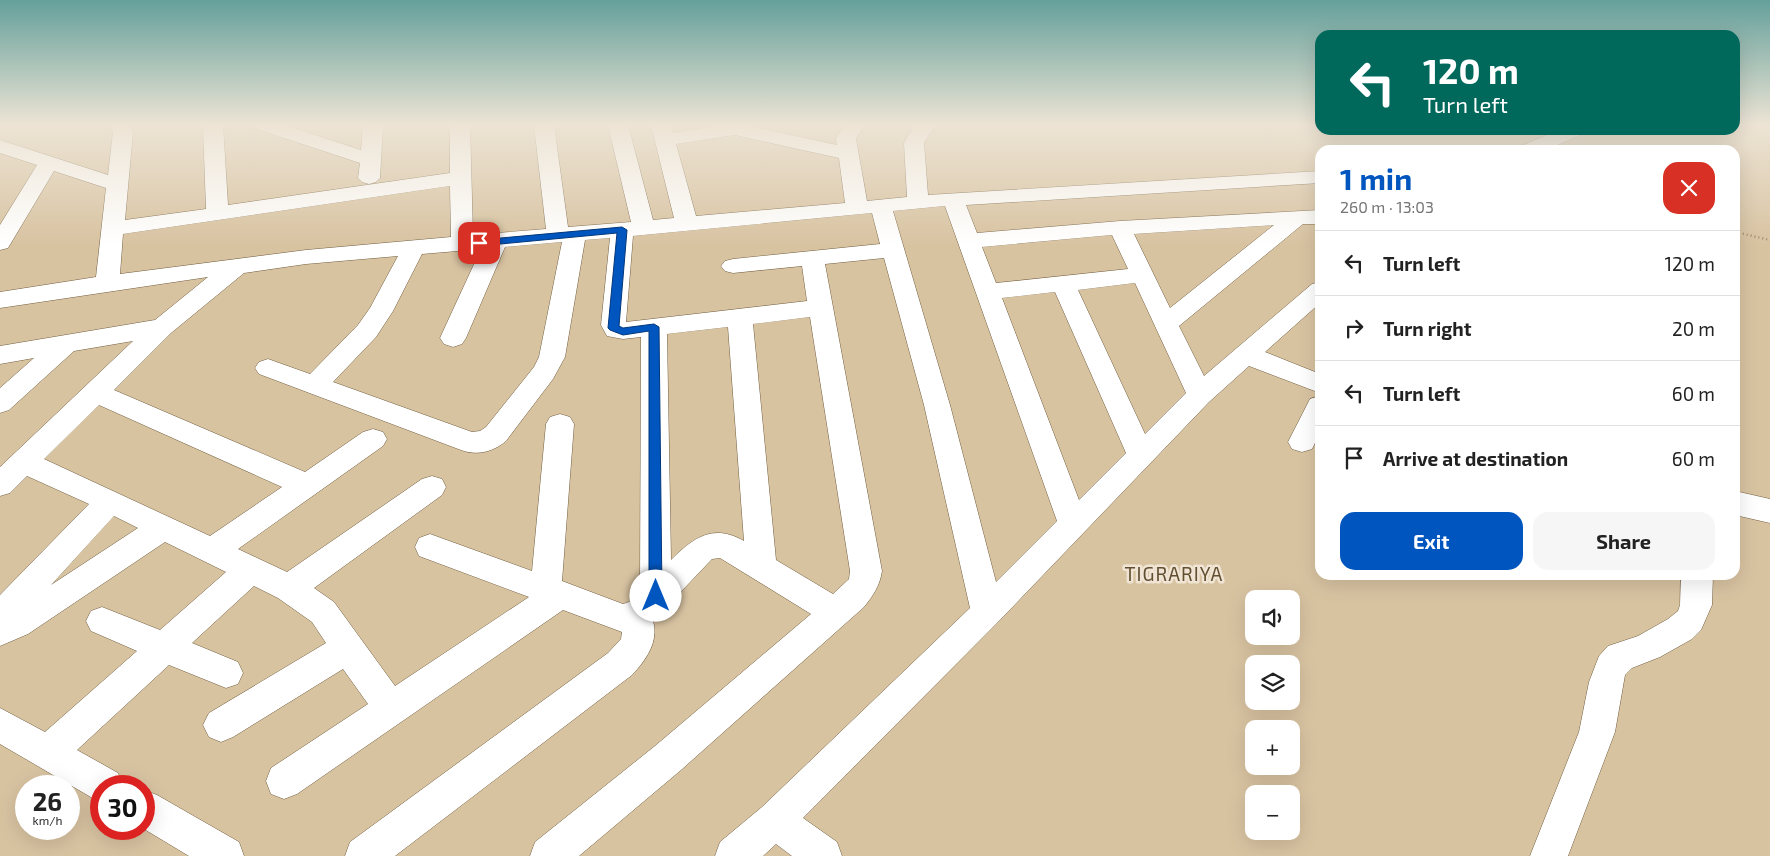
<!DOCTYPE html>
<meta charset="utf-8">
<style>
:root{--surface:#fff;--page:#f6f6f6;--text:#222;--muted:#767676;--line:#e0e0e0;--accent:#0155be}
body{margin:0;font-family:"Exo 2",sans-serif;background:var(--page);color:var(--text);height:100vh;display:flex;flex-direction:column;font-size:19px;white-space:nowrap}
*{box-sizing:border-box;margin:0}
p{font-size:16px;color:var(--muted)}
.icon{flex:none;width:28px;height:28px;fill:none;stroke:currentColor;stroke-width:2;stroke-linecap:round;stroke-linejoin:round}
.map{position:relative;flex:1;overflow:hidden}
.details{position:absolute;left:1315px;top:145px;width:425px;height:435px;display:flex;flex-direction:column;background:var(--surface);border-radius:15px;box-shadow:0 5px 20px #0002}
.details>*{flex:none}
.hud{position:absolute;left:1315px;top:30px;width:425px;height:105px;border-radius:15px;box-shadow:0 5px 20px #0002;background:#00695c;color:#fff;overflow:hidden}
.buttons{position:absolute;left:1245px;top:590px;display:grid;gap:10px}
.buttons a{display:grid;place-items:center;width:55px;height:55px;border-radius:10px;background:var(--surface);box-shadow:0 5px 20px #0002;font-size:25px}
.speed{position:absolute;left:15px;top:775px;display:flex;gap:10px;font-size:25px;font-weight:700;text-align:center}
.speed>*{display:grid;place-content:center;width:65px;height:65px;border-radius:50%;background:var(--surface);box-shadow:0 5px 20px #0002;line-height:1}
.speed small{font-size:12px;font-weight:400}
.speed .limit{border:8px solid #d22;background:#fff;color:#111}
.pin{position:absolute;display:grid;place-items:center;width:42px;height:42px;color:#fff;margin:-21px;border-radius:10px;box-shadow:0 2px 8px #0006}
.me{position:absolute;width:55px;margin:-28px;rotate:0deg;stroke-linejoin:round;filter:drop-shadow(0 0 4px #0008)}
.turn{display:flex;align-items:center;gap:18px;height:105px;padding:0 25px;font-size:22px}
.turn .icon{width:65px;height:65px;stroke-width:2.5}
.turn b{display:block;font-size:35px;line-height:42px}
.round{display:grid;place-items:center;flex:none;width:52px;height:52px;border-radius:15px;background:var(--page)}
.headline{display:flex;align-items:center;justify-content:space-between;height:85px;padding:0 25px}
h1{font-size:30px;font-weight:700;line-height:38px;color:var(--accent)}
.action{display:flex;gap:10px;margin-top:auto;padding:10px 25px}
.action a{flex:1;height:58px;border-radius:15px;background:var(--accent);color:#fff;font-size:20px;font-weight:700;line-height:58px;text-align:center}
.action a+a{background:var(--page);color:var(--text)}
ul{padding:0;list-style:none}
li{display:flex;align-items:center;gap:15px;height:65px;padding:0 25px;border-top:1px solid var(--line)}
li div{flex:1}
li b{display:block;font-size:19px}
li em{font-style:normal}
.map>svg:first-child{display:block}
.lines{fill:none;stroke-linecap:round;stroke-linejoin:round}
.minor-casing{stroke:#725f41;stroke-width:1}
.path{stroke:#96866c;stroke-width:2.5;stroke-dasharray:1 3;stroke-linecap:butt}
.minor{fill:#fff;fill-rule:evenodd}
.route{fill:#0155be;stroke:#01377c}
.labels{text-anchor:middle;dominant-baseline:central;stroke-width:5;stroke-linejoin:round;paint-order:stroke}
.quarter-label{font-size:19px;letter-spacing:1px;fill:#624f31;stroke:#f0e5d4}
</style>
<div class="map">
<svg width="1770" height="856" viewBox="0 0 1770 856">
<rect width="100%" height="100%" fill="#d8c3a1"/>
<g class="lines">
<g class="minor-casing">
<path id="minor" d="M108,125h20l5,7 -8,88 81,-11 -3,-84h20l5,80 222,-32v-48h20l3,110 73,-6 -12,-104h20l14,102 63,-5 -23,-97h20l25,95 21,-2 -23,-93h20l2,8 49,-8h22l93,20 -1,-6 8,-14h20l-8,14 11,62 40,-4 -3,-54 11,-18h20l-11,18 4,52 392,-24v12l-354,22 11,28 143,-12 200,-11v14h-17l-124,102 25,50 108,-92 8,-2v21l-55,49 55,22v19l-71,-27 -40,36 -211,220 -195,196 34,24 5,14h-50l-16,-12 -13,12h-48l5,-14 42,-35 208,-199 -46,-203 -40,-147 -59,6 57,307c-2,14 -9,25 -18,36l-183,163 -102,86h-49l5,-14 120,-96 156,-132 -91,-56 -8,1 -59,62c6,21 -7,39 -21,54l-237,181h-50l5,-14 258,-189 13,-14 1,-7 -59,-22 -266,184 -13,5 -13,-5 -5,-13 5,-13 97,-64 -25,-35 -110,68 -12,5 -12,-5 -6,-12 6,-12 117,-70 -14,-21 -34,-24 -24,-12 -62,57 46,19 5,11 -5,11 -12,4 -57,-23 -92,85 41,23 5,13h-22v17l-101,-59v-36l45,24 92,-81 -46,-20 -5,-10 5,-10 11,-4 58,23 66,-58 -61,-30 -137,92 -28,12v-51l89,-91 -62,-28 -17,17 -10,3v-29l133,-126 -59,10 -65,59 -9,3v-25l34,-30 -34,6v-18l155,-26 53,-43 -208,31v-16l96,-15 10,-89 -52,-17 -46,77 -8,2v-25l37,-60 -37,-12v-13l108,35 5,-43zM735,135l104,23 6,45 -149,13 -20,-72zM450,186l1,51 -145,13 -186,24 3,-40zM945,206l112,315 -61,61 -46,-177 -57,-194zM872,213l8,31 -147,15 -8,2 -4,5 4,5 8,2 69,-7 5,35 -181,21 7,-86zM1274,225l-104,83 -36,-74zM1112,235l16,34 -132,14 -14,-36zM610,238l-9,87 6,11 16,3 18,-2 -1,254 -11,11 -6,2 -61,-23 12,-157 -4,-7 -10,-3 -10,3 -4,7 -14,147 -102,-37 -11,4 -4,9 4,9 110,41 -134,89 -61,-84 -20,-14 128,-93 4,-8 -4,-8 -10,-3 -10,3 -135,93 -49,-23 145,-103 4,-7 -4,-7 -10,-3 -10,3 -58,40 -191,-82 57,-57 73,-60 62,-9 92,-8 -28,52 -12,17 -48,49 -42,-15 -9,3 -4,6 4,6 202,76c16,6 32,2 45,-9l47,-62 12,-22 20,-117zM562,242l-23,115 -5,10 -48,60 -6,4 -8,1 -139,-50 43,-45 17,-26 29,-57 59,-5 -41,89 4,6 9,3 9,-3 4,-6 39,-91zM1135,283l51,110 -41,41 -67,-144zM1055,292l71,161 -47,47 -77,-202zM810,317l40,254 -1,8 -16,15 -57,-34 -23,-236zM728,327l16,214c-31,-18 -51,-3 -73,19l-4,-226zM99,405l183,82 -72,49 -166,-77zM114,516l24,12 -87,57z
M254,125h30l77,25 2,-25h20l-3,53 -4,4 -7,2 -7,-2 -4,-4 2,-15 -103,-34z
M1559,130h27l-3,4 -37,16h-28l3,-4z
M1320,396c0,22 3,33 -8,53l-10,3 -10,-3 -4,-7 22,-43z
M1735,491l35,8v24l-35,-8z
M1681,575h32l-1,30 -11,25 -9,9 -32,18 -28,11 -7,7 -10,57 -47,124h-38l49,-124 10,-50 10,-26 9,-10 30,-10 30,-17 10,-8 2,-6z
M144,790l13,5 82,47 5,14h-55l-45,-27z"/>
</g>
<path class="path" d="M1735,232l35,8"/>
<use href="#minor" class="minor"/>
</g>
<linearGradient id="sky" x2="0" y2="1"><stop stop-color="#65a09b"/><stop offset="0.51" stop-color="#ede4d5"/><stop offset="1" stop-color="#ede4d5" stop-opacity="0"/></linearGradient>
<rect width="1770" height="245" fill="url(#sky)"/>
<path class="route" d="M622,227l5,3 -8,96 4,2 31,-4 5,3 3,269 -1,3 -5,2 -5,-2 -2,-3v-265l-26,4 -13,-5 -2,-2 9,-95 -138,13 -5,-3 5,-3z"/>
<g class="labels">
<g class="quarter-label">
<text x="1174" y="573">TIGRARIYA</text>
</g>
</g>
</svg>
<div class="buttons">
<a><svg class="icon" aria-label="sound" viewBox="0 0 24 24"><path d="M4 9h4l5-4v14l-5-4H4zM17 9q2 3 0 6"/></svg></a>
<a><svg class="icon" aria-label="layers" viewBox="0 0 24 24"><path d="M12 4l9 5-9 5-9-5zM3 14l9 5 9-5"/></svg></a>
<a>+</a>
<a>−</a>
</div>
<div class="speed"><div>26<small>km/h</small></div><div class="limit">30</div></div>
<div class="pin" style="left:479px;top:243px;background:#d93025"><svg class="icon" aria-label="arrive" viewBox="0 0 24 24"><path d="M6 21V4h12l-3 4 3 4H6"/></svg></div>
<svg class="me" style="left:656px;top:596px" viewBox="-20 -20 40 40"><circle r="19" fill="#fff"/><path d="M0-13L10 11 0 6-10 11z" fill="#0155be"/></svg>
<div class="hud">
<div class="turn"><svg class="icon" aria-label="left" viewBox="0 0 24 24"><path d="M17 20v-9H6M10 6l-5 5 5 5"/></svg><div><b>120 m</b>Turn left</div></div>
</div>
<section class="details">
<div class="headline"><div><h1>1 min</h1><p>260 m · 13:03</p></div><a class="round" style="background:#d93025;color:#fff"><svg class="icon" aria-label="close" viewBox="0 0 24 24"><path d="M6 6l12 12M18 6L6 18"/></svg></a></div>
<ul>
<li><svg class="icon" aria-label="left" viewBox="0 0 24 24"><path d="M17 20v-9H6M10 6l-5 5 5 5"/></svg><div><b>Turn left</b></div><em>120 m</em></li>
<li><svg class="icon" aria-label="right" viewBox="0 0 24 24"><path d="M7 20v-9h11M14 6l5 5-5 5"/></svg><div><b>Turn right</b></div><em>20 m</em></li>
<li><svg class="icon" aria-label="left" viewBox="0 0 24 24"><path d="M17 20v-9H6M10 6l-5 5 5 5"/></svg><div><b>Turn left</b></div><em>60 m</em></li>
<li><svg class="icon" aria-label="arrive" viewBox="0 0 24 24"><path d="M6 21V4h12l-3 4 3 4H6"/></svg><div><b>Arrive at destination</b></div><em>60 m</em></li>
</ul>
<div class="action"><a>Exit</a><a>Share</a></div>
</section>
</div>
